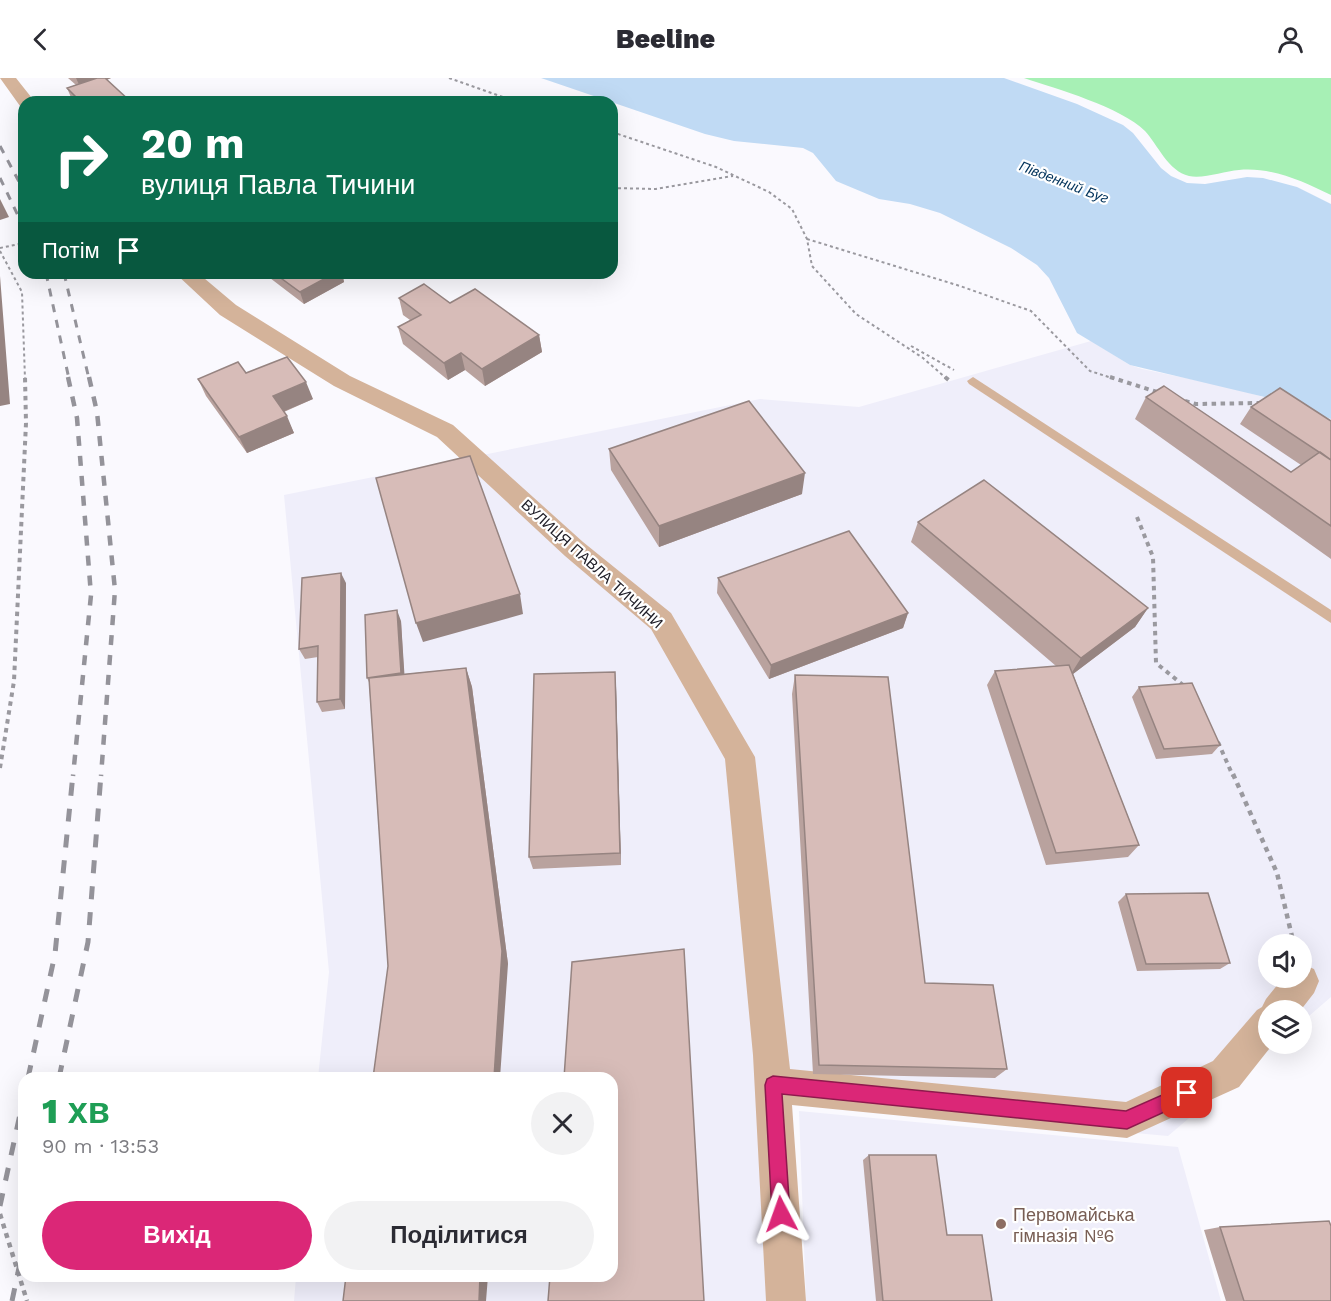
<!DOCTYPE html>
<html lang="uk">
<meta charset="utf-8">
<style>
:root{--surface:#fff;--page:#f2f2f3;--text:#2b2b33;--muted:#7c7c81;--accent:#db2777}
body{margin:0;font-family:"Work Sans",sans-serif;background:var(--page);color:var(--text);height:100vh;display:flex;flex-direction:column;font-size:22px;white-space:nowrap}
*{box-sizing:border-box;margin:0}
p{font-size:20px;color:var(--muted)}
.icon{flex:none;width:33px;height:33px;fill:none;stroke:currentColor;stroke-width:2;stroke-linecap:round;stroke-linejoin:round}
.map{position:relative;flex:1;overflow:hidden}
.side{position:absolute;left:18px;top:994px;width:600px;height:210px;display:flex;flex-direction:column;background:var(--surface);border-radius:18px;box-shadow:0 6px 24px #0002}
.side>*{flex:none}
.banner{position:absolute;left:18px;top:18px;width:600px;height:183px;border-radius:18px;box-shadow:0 6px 24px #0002;background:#0b6e4f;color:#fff;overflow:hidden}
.fabs{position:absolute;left:1258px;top:856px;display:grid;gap:12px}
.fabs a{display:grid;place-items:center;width:54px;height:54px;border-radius:50%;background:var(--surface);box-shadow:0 6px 24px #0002;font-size:30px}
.pin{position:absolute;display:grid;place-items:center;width:51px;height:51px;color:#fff;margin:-26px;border-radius:12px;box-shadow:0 3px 9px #0006}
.me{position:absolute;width:66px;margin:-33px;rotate:356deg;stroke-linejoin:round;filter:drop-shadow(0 0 4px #0008)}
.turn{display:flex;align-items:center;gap:21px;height:126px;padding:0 24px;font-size:27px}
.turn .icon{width:78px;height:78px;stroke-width:2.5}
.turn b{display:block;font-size:42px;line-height:51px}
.then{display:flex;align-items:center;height:57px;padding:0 24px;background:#0003;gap:12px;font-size:22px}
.round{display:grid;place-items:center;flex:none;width:63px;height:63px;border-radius:32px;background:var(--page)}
.summary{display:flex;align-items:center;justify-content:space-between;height:102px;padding:0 24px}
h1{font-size:36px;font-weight:800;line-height:45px;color:#1e9e55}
.action{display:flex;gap:12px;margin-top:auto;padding:12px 24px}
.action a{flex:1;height:69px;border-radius:36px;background:var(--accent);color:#fff;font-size:24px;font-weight:800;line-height:69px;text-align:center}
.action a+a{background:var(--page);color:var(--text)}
header{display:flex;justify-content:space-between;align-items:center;height:78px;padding:0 24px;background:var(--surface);font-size:27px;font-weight:800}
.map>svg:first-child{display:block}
.built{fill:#efeefa;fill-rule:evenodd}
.green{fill:#a7f0b5}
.water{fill:#c0daf4}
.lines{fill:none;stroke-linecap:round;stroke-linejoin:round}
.path-far2{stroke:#9a999f;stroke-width:2;stroke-dasharray:3 3;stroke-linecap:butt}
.path-far1{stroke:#9a999f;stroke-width:4;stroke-dasharray:4.5 4.5;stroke-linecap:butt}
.path{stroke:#9a999f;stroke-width:4.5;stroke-dasharray:5 5;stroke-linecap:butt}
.lane{fill:#d4b39a;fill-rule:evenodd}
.street{fill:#d4b39a;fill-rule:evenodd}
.rail-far2{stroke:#94939a;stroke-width:3;stroke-dasharray:8 8;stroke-linecap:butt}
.rail-far1{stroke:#94939a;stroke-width:4.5;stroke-dasharray:10 10;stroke-linecap:butt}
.rail{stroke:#94939a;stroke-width:5;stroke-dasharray:13 13;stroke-linecap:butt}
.wall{fill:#b9a29e}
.shaded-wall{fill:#968481}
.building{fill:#d7bcb8;stroke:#968481;stroke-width:1.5}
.route{fill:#db2777;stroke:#8e194d;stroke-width:1.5}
.education-dot{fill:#8d6e63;stroke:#fff;stroke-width:2}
.labels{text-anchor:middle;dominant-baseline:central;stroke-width:4.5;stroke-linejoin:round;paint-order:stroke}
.far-water-label{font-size:14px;font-style:italic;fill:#00325a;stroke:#fff}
.street-label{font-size:15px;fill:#22212a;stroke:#fff}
.near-education-label{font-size:18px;fill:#785e54;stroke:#fff;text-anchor:start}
</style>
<header><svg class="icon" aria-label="back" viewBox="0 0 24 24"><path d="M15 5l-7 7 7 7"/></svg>Beeline<svg class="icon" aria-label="person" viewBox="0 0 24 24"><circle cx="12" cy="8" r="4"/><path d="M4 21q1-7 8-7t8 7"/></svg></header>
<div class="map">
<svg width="1331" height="1223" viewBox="0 0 1331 1223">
<rect width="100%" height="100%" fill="#faf9fe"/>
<path class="built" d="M1091,263l39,24 12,4 87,18 76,22 26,10v578l-29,25v-11h-33v33h7l-108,92 -377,-34 1,199h-498l2,-24 316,-1v-198h-294l11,-106 -45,-477 476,-96 99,8zM1269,867h33v33h-33z
M799,1033l379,36 43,154h-415z"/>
<path class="green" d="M1024,0h307v117c-29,-14 -59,-28 -92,-25 -15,1 -35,9 -50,6 -21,-5 -31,-31 -44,-45 -24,-24 -88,-42 -121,-53z"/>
<path class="water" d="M541,0h463l73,26 46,21 10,8 28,35 10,8 16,7 18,1 42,-7 16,1 34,9 34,17v215l-58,-20 -143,-34 -53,-32 -28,-55 -12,-13 -26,-17 -71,-35 -30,-9 -31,-5 -43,-18 -23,-28 -10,-5 -69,-7 -29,-7z"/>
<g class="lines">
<path class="path-far2" d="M449,0l68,24
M612,54l104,35 53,25 23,17 15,30 5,27 44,48 67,44 24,21
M612,110l44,1 77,-13
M807,161l153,47 71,25 59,60 25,8
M0,170l24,-5
M0,173l22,41 3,87
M911,268l43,24"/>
<path class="path-far1" d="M945,299l6,5
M1110,299l47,15
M1185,323l11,3 64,-1
M1137,439l16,40 3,106 27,22
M1218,664l15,34
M0,690l14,-87 12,-258 -1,-46"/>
<path class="path" d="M1233,696l44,99 17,72
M0,1136l27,87"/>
<path class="lane" d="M973,299l358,233v13l-362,-239 -2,-3z"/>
<path class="street" d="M0,0h16l19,24h-11v5l-4,-1z
M175,195h23l38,32 114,71 103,49 130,117 88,71 84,144 35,312 336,33 87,-41 44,-51 5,-3 4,-8 17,-21h19v-14l12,5 5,12 -5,12 -14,18h-31v33h4l-34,43 -112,51 -335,-33 14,196h-40l-13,-246 -28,-296 -74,-130 -86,-73 -128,-119 -103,-51 -114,-71z"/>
<path class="rail-far2" d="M0,68l24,45
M0,100l24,50
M46,195l23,106
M64,195l25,106"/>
<path class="rail-far1" d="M68,299l9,41 14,177 -18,181
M89,299l8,35 18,178 -14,186"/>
<path class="rail" d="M28,1000l27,-124 18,-180
M59,1000l29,-136 13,-168
M0,1128l24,-110
M12,1223l12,-57"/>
</g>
<path class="wall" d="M68,0h43l-4,2 24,22h-58l-6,-14 9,-3z
M268,195h74l2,9 -40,22 -34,-26z
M399,220l140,37 3,17 -57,34 -20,-16 -17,10 -45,-36 -5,-17 12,-7 -7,-5z
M246,295l67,26 -29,13 10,21 -47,20 -41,-57 -8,-17z
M1146,319l145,75 10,-7 -61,-41 11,-17 80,14v138l-196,-140z
M609,371l193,45 -143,53 -48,-77z
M918,444l230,86 -13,19 -62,47 66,171 -11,12 -82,8 -59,-180 8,-14 61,-5 -145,-124z
M718,500l190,35 -5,15 -134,51 -52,-86z
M346,505l-1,126 -23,3 -5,-10 1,-45 -13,2 -6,-10z
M401,543l3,53 62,-6 6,19 36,277 -120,2 -19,-284 -2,-4z
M795,597l130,308 82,86 -12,9 -182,-4 -21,-380z
M616,608l5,179 -88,4 -4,-12z
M1139,609l81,58 -8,9 -56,5 -24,-62z
M1126,816l104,69 -10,6 -83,2 -19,-69z
M869,1077l78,80 45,66h-116l-13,-141z
M1220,1149l111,74h-105l-22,-71z"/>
<path class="shaded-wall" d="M76,0h35l-30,11z
M0,121l9,18 -9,3z
M335,195h7l2,9 -40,22 -4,-12z
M0,198l10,128 -10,2z
M539,257l3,17 -57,34 -3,-17z
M461,275l4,17 -17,10 -4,-17z
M306,304l7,17 -33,14 -7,-17z
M287,338l7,17 -47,20 -8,-16z
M805,395l-3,21 -143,53v-21z
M341,495l5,10 -1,126 -5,-10z
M520,516l3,20 -100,28 -7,-19z
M1148,530l-13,19 -66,50 12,-19z
M397,532l4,11 4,62 -4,-10z
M908,535l-5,15 -134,51 2,-14z
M466,590l6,19 36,277 -8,114h-6z
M615,594l1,14 5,179 -1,-12z
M480,1198h8l-2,25h-7z"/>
<path class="building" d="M97,0h8l26,24h-50l-14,-14z
M274,195h61l-35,19z
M424,206l26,19 25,-14 64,46 -57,34 -21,-16 -17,10 -46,-36 23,-12 -22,-17z
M287,279l19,25 -33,14 14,20 -48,21 -41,-58 40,-17 8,11z
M1164,308l127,86 29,-20 11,8v66l-185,-129z
M1280,310l51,33v39l-80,-53z
M749,323l56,72 -146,53 -50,-77z
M470,378l50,138 -104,29 -40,-145z
M984,402l164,128 -67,50 -163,-136z
M849,453l59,82 -137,52 -53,-87z
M341,495l-1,126 -23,3 1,-56 -19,3 3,-71z
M397,532l4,63 -34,5 -2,-63z
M1069,587l70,180 -83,8 -61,-182z
M466,590l36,283 -8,127h-121l15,-112 -19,-288z
M615,594l5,181 -91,4 5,-183z
M795,597l93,2 37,306 68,2 14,84 -188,-4z
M1192,605l28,62 -56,4 -25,-62z
M1208,815l22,70 -84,1 -20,-70z
M684,871l20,352h-156l2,-25h62v-198h-48l8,-116z
M869,1077h67l11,80h35l10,66h-109z
M1329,1143l2,5v75h-87l-24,-74z
M346,1198h134l-1,25h-136z"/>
<path class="route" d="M773,998l353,35 61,-27 6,3 2,6 -2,6 -66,30 -345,-35 8,120 -2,7 -7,3 -6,-3 -3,-7 -7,-129 2,-6z"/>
<circle class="education-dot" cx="1001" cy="1146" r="6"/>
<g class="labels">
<g class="far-water-label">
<text transform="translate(1064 104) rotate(21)">Південний Буг</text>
</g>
<g class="street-label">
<text transform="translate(592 486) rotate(42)">ВУЛИЦЯ ПАВЛА ТИЧИНИ</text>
</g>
<g class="near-education-label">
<text x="1013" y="1136">Первомайська<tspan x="1013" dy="21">гімназія №6</tspan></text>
</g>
</g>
</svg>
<div class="fabs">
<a><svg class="icon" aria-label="sound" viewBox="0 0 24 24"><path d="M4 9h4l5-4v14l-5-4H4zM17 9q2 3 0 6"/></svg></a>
<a><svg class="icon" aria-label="layers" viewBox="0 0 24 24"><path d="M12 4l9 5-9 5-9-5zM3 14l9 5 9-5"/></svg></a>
</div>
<div class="pin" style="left:1187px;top:1015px;background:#d93025"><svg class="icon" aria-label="arrive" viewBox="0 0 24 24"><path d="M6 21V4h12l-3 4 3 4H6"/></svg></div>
<svg class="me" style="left:781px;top:1136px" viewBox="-20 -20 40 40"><path d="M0-17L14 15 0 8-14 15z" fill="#db2777" stroke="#fff" stroke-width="4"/></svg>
<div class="banner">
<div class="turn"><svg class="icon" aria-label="right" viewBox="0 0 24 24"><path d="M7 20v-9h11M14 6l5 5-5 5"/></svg><div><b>20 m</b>вулиця Павла Тичини</div></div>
<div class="then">Потім<svg class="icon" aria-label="arrive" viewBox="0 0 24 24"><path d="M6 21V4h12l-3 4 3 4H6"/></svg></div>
</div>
<section class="side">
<div class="summary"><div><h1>1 хв</h1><p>90 m · 13:53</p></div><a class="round"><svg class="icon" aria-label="close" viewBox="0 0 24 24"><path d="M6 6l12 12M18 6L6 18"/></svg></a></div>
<div class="action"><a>Вихід</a><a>Поділитися</a></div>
</section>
</div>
